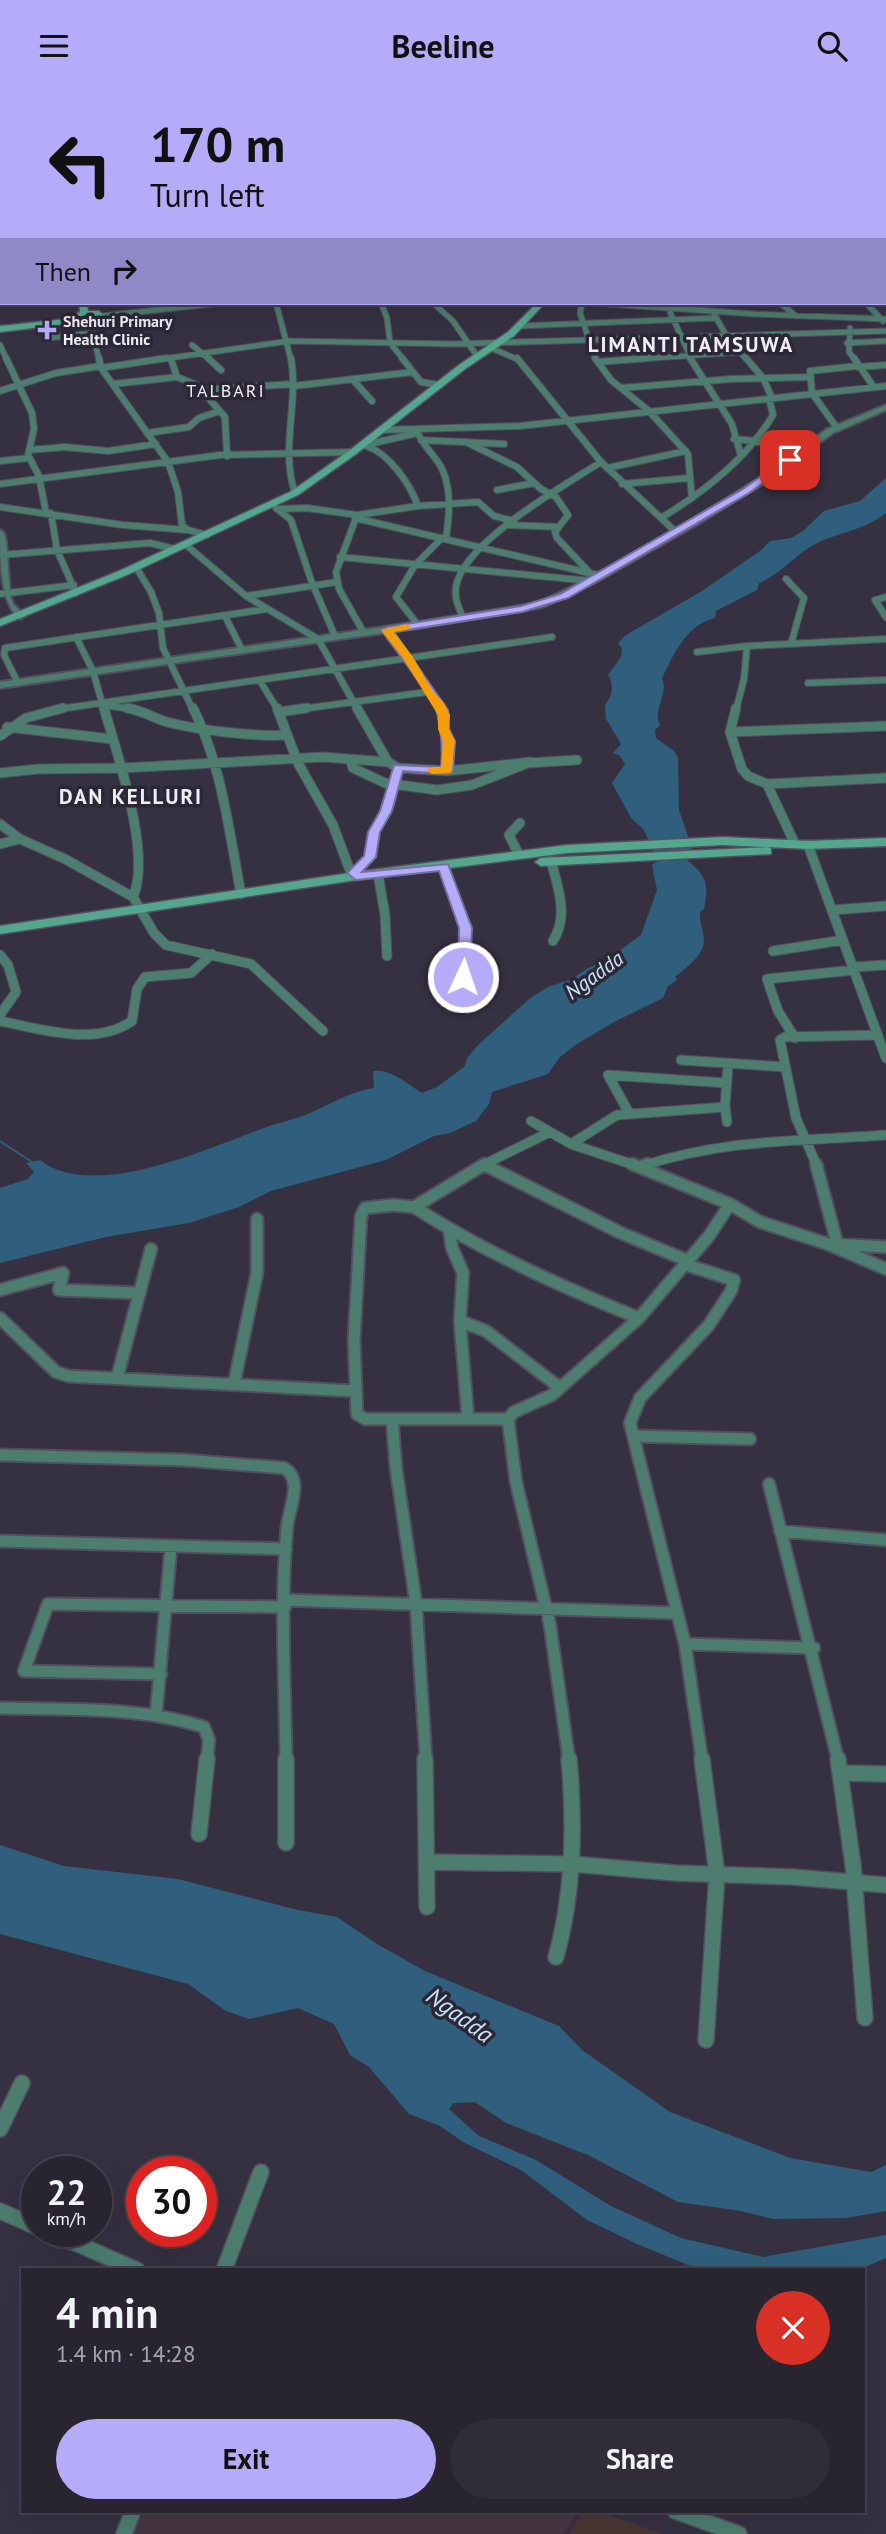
<!DOCTYPE html>
<meta charset="utf-8">
<style>
:root{--surface:#282531;--page:#302d39;--text:#f1f3f6;--muted:#a5a5ab;--line:#44424d;--accent:#b4acf9}
body{margin:0;font-family:"PT Sans",sans-serif;background:var(--page);color:var(--text);height:100vh;display:flex;flex-direction:column;font-size:26px;white-space:nowrap}
*{box-sizing:border-box;margin:0}
p{font-size:23px;color:var(--muted)}
.icon{flex:none;width:38px;height:38px;fill:none;stroke:currentColor;stroke-width:2;stroke-linecap:round;stroke-linejoin:round}
.map{position:relative;flex:1;overflow:hidden}
.panel{position:absolute;left:21px;top:2177px;width:844px;height:245px;display:flex;flex-direction:column;background:var(--surface);border-radius:0px;box-shadow:0 7px 28px #0002,0 0 0 2px var(--line)}
.panel>*{flex:none}
.top-card{position:absolute;left:0px;top:0px;width:887px;height:214px;box-shadow:0 7px 28px #0002,0 0 0 2px var(--line);background:#b4acf9;color:#111;overflow:hidden}
.speed{position:absolute;left:21px;top:2065px;display:flex;gap:14px;font-size:35px;font-weight:700;text-align:center}
.speed>*{display:grid;place-content:center;width:91px;height:91px;border-radius:50%;background:var(--surface);box-shadow:0 7px 28px #0002,0 0 0 2px var(--line);line-height:1}
.speed small{font-size:18px;font-weight:400}
.speed .limit{border:10px solid #d22;background:#fff;color:#111}
.pin{position:absolute;display:grid;place-items:center;width:60px;height:60px;color:#fff;margin:-30px;border-radius:14px;box-shadow:0 4px 10px #0006}
.me{position:absolute;width:77px;margin:-38px;rotate:3deg;stroke-linejoin:round;filter:drop-shadow(0 0 5px #0008)}
.turn{display:flex;align-items:center;gap:24px;height:147px;padding:0 35px;font-size:32px}
.turn .icon{width:91px;height:91px;stroke-width:2.5}
.turn b{display:block;font-size:49px;line-height:60px}
.then{display:flex;align-items:center;height:66px;padding:0 35px;background:#0003;gap:14px;font-size:26px}
.round{display:grid;place-items:center;flex:none;width:74px;height:74px;border-radius:37px;background:var(--page)}
.overview{display:flex;align-items:center;justify-content:space-between;height:119px;padding:0 35px}
h1{font-size:42px;font-weight:800;line-height:52px}
.cta{display:flex;gap:14px;margin-top:auto;padding:14px 35px}
.cta a{flex:1;height:80px;border-radius:42px;background:var(--accent);color:#111;font-size:28px;font-weight:800;line-height:80px;text-align:center}
.cta a+a{background:var(--page);color:var(--text)}
header{display:flex;justify-content:space-between;align-items:center;height:91px;padding:0 35px;background:var(--accent);color:#111;font-size:32px;font-weight:800}
.map>svg:first-child{display:block}
.education{fill:#463643}
.medical{fill:#4b3634}
.water{fill:#2f5f7c}
.lines{fill:none;stroke-linecap:round;stroke-linejoin:round}
.stream{stroke:#2f5f7c;stroke-width:2}
.minor-far4-casing{stroke:#544f5e;stroke-width:7}
.minor-far3-casing{stroke:#544f5e;stroke-width:8}
.minor-far2-casing{stroke:#544f5e;stroke-width:11}
.minor-far1-casing{stroke:#544f5e;stroke-width:15}
.minor-casing{stroke:#544f5e;stroke-width:18}
.tertiary-casing{stroke:#544f5e;stroke-width:4}
.secondary-casing{stroke:#544f5e;stroke-width:3}
.trunk-casing{stroke:#544f5e;stroke-width:4}
.minor-far4{stroke:#4c7d6e;stroke-width:5}
.minor-far3{stroke:#4c7d6e;stroke-width:6}
.minor-far2{stroke:#4c7d6e;stroke-width:9}
.minor-far1{stroke:#4c7d6e;stroke-width:11}
.minor{stroke:#4c7d6e;stroke-width:15}
.tertiary{fill:#4c7d6e;fill-rule:evenodd}
.secondary{fill:#54a68e;fill-rule:evenodd}
.trunk{fill:#58d3b2;fill-rule:evenodd}
.route{fill:#b4acf9;stroke:#7570a2;stroke-width:2}
.slow{fill:#f59e0b}
.poi-dot{fill:#b4acf9;stroke:#2c2736;stroke-width:2.5}
.labels{text-anchor:middle;dominant-baseline:central;stroke-width:7;stroke-linejoin:round;paint-order:stroke}
.far-poi-label{font-size:16px;font-weight:bold;fill:#f1edf8;stroke:#2c2736;text-anchor:start}
.far-neighbourhood-label{font-size:18px;letter-spacing:2px;fill:#f1edf8;stroke:#2c2736}
.far-district-label{font-size:21px;font-weight:bold;letter-spacing:2px;fill:#f1edf8;stroke:#2c2736}
.water-label{font-size:21px;font-style:italic;fill:#c8e5f8;stroke:#2c2736}
.near-water-label{font-size:24px;font-style:italic;fill:#c8e5f8;stroke:#2c2736}
</style>
<header><svg class="icon" aria-label="menu" viewBox="0 0 24 24"><path d="M4 6h16M4 12h16M4 18h16"/></svg>Beeline<svg class="icon" aria-label="search" viewBox="0 0 24 24"><circle cx="10" cy="10" r="6"/><path d="M15 15l6 6"/></svg></header>
<div class="map">
<svg width="886" height="2443" viewBox="0 0 886 2443">
<rect width="100%" height="100%" fill="#363141"/>
<path class="education" d="M138,2420h440l-14,23h-436z"/>
<path class="medical" d="M583,2420h14l65,23h-93z"/>
<path class="water" d="M886,387v35c-25,20 -54,19 -79,36 -16,11 -29,26 -48,34l-2,7 -41,21 -1,7c-29,7 -41,36 -53,60 7,17 -10,31 -2,47l-5,5 1,8 18,13 4,7 1,52 13,38 -5,5 1,8c19,15 21,24 16,48l-4,3c-1,10 4,19 4,29 0,14 -19,28 -29,36l2,3 -9,6 -5,12 -49,24 -37,22 -17,13 -12,17 -56,18 -3,12 -13,17 -26,12 -16,3 -48,24 -115,31 -32,16 -50,16 -83,14 -106,26v-75l28,-9 6,-7 -8,-9 14,-3c53,42 168,-12 224,-32 12,-5 24,-7 36,-11 25,-9 47,-25 74,-29l-1,-17c17,-3 35,13 49,22l15,-6 27,-20 4,-10 10,-12 51,-46 19,-12 24,-8 16,-11 17,-7 36,-26 16,-45 -5,-25 6,-4 -14,-31 -13,-12 -19,-35 13,-19 -5,-8 -7,-3 8,-9 -15,-25 -1,-14c7,-9 10,-19 3,-30l13,-18 1,-8 -4,-6 8,-8 76,-44 58,-40 10,-10 21,-3 12,-7 21,-20 36,-10z
M0,1754l64,21 114,13 120,31 39,7 40,27 48,27 134,55 23,24 88,62 120,46 81,14 15,-7v46l-40,7 -73,1 -32,-8 -63,-9 -90,-47 -82,-32 -31,-21 -22,1 -4,6 30,27 57,24 75,46 70,32 82,19 123,-22v23l-28,12h-158l-63,-26 -50,-24 -66,-50 -58,-28 -23,-16 -31,-12 -40,-47 -19,-12 -16,-31 -36,-16 -49,11 -23,-8 -38,-27 -188,-50z"/>
<g class="lines">
<path class="stream" d="M0,1050l32,21"/>
<g class="minor-far4-casing">
<path id="minor-far4" d="M1,0l3,2
M232,0l7,2
M333,0l2,2
M369,0l3,2
M18,2l12,-2
M143,2l9,-2
M287,2l5,-2
M677,2l7,-2
M779,2l3,-2
M815,2l5,-2
M861,2h12
M276,212l15,57
M381,212l6,15 3,25 14,17
M433,212l20,18 24,35
M582,212l-2,10 16,47
M594,212l161,11 131,5
M780,212l16,13
M866,212l17,18
M670,221l22,48
M713,221l14,25 20,23
M101,225l120,-13
M90,230l9,39
M519,235l196,-8
M850,237l-1,24 6,8
M49,247l44,-5
M847,252l39,-2
M0,254l7,15
M192,254l18,15
M491,257l28,12
M155,269l134,-19 165,3 432,-13
M623,269l119,-8"/>
</g>
<g class="minor-far3-casing">
<path id="minor-far3" d="M6,267l26,55 2,16 -6,26 12,23
M99,267l2,10 67,94 10,30 4,33 6,5 19,5
M208,267l13,12
M291,267c8,45 -11,91 4,135
M402,267l19,24 19,3
M517,267l84,104 75,70
M595,267l16,22 38,31 39,43 4,44
M690,267l42,66 9,32
M746,267l17,20 9,20
M854,267l19,28
M171,268l6,18 20,8 28,32 2,39
M598,271l51,-4
M858,276l28,-2
M101,277l66,-10
M354,290l18,20
M113,293l64,-7
M294,295l119,-14
M621,297l110,-9 80,-2
M202,299l92,-6
M0,300l56,-18 45,-7
M837,337l-25,-35 -2,-22 47,-5
M381,339l139,-4 366,-40
M147,342l42,-6 10,-9 21,-7
M418,342c6,15 20,25 25,38 9,22 6,45 3,68
M734,348l73,7
M421,349l83,4
M466,351l51,25 24,22 15,8 12,18 -13,17 2,6 32,34
M361,355l52,-12
M366,355c23,7 44,38 52,60
M29,359l36,-3 43,4 48,-7
M0,370l29,-3
M607,377l79,-17
M36,388l4,3 6,30
M0,393l220,-29 133,-3
M622,393l67,-6
M497,399l37,-7
M0,416l123,18 65,5
M276,417l15,12 21,63 23,53
M279,418l28,-1 50,7 61,-9 60,-4 16,14 20,5
M51,422l6,37 19,43
M357,424l-21,57 3,17 25,44
M355,427l247,58
M661,427c43,-26 86,-59 112,-103l-4,-17
M508,434l50,2
M185,453l61,52 72,43 40,71
M0,464l150,-12 24,6
M340,466l251,24
M136,476l15,25 8,21 4,35 30,62
M786,488l18,19 -13,46
M0,503l74,-9
M246,505l91,-14
M886,506l-11,3 11,17
M225,525l17,34
M463,527c-4,-10 -9,-20 -7,-31 6,-44 109,-102 145,-125
M418,534l-22,-28 19,-32 27,-27
M387,539l55,80
M76,546l17,34 11,39
M697,561l50,-6 139,-7
M260,590l18,29
M18,592l-14,-28 1,-7 262,-39
M808,592l78,-3
M110,615l29,4
M53,619l499,-73
M294,619l133,-18
M736,619l8,-31 3,-33"/>
</g>
<g class="minor-far2-casing">
<path id="minor-far2" d="M104,617c13,46 48,146 29,189
M127,617c15,2 26,10 40,14 30,8 89,15 119,13
M193,617c29,58 36,123 48,186
M277,617l21,55 35,62 16,43 7,8
M357,617l31,54
M441,617c5,23 8,39 6,63
M736,617l-6,24 12,37 6,7 19,8 27,58
M279,621l28,-4
M7,636l105,12
M730,641l156,-6
M0,645l26,-18 37,-10
M350,669l3,8 32,15 52,7 35,-5 56,-22 49,-3
M0,682l38,-4 85,-1 200,-11 65,5 10,6 49,3 84,-9
M767,693l119,-6
M0,733l20,15 45,20 68,38 21,36 12,12 85,19 72,67
M0,753l20,-5
M808,754l78,213
M519,764l-10,-20 11,-12
M551,770c7,27 18,54 2,80
M444,776l21,61 -2,49
M353,782l17,-16 4,-25 12,-20 12,-44
M378,783l7,41 2,41
M832,819l54,-4
M773,860l70,-11
M0,864l8,10 8,27 -16,23
M853,876l33,-2
M0,930c41,8 95,26 132,0l5,-32 8,-12 46,-4 21,-19
M795,947l-17,-27 -11,-32 87,-9
M681,969l104,7
M629,1022l-21,-38 118,8
M531,1030l40,23 66,22
M727,1031l-2,-15 3,-42
M571,1053l46,-29 108,-8
M481,1075l69,-34
M643,1075c79,-27 161,-25 243,-31
M817,1075l-21,-48 -16,-78 5,-3 93,-2"/>
</g>
<g class="minor-far1-casing">
<path id="minor-far1" d="M485,1073l-71,43 -21,-2 -28,3 -4,8 -7,124 3,74 8,5h143
M632,1073l98,40 30,18 68,22 58,25
M816,1073l21,79
M485,1074l136,68 65,27 4,6 44,14 -3,11 -22,34 -69,73 -10,25 55,221 17,116
M640,1076l8,-3
M414,1116c70,45 148,80 225,111
M449,1137l3,20 11,25 -3,48 8,98
M833,1153l53,3
M0,1199l63,-17 -4,17 81,3
M0,1227l56,54 12,4 286,15
M460,1230l26,10 73,56
M117,1287l34,-129
M234,1293l23,-111v-54
M392,1328l4,49 20,136 10,156
M633,1345l117,3
M0,1364l184,5 100,8c20,12 5,40 3,59 -7,77 -2,156 -1,233
M769,1393l69,276
M780,1440l106,9
M0,1450l286,8
M285,1509l392,13
M685,1553l129,4
M161,1583l-137,-3 24,-67 237,3
M0,1617c68,2 138,-2 204,19l5,13 -2,20
M156,1624l15,-169
M569,1669l-19,-135 -34,-143 -8,-63 6,-7 38,-17 87,-77 70,-82 21,-32"/>
</g>
<g class="minor-casing">
<path id="minor" d="M286,1668v84
M425,1668l2,148
M702,1668l15,115 -11,166
M838,1668l15,106 12,153
M841,1682l45,1
M199,1743l8,-75
M427,1771l145,2 103,9 118,4 93,8
M556,1866c18,-65 19,-131 13,-198
M0,2038l22,-46
M0,2120l37,16
M48,2140l89,39
M224,2179l37,-98
M675,2420l64,23
M124,2443l9,-23"/>
</g>
<g class="tertiary-casing">
<path id="tertiary" d="M202,0h6l2,2h-7z
M524,0h13l-17,2z
M2,99v5h-2v-4z
M886,314v5l-53,23 -72,52 -65,40 -102,58 -51,24 -125,21 -418,60v-6l418,-60 120,-19 50,-24 102,-58 65,-40 72,-52z
M0,439l4,3 2,8 4,54 3,9 12,12 -5,3c-20,-15 -20,-61 -20,-89z"/>
</g>
<g class="secondary-casing">
<path id="secondary" d="M0,120h2v5h-2z
M79,212h8l1,8h11l6,6 -15,7 -8,-2 -82,10v-6l75,-8v-4l5,-2zM85,224h9l1,1 -12,1z
M537,212h8l-31,33 -49,33 -109,85 -58,41 -171,80 -127,51v-7l119,-48 173,-80 58,-41 109,-85 49,-33z
M723,746l85,4 78,-3v8l-78,3 -85,-4 -156,8 -211,27 -356,54v-8l356,-54 211,-27z
M767,756l4,1v6l-230,12 -6,-4 6,-4z"/>
</g>
<g class="trunk-casing">
<path id="trunk" d="M683,0l17,2h-16z"/>
</g>
<use href="#minor-far4" class="minor-far4"/>
<use href="#minor-far3" class="minor-far3"/>
<use href="#minor-far2" class="minor-far2"/>
<use href="#minor-far1" class="minor-far1"/>
<use href="#minor" class="minor"/>
<use href="#tertiary" class="tertiary"/>
<use href="#secondary" class="secondary"/>
<use href="#trunk" class="trunk"/>
</g>
<path class="route" d="M786,367l9,2 -46,33 -181,105 -46,14 -128,20 54,78 1,19 6,12 -2,30 -6,3 -44,-3 -11,40 -12,21 -4,25 -14,15 86,-8 24,64 -2,49 -7,4 -5,-1 1,-52 -20,-57 -83,9 -9,-7 17,-17 4,-24 12,-21 14,-46 47,2c2,-19 0,-36 -4,-54 -3,-14 -45,-68 -56,-83l6,-3 134,-21 39,-12 183,-105z"/>
<path class="slow" d="M406,533l5,3 -1,2 -16,3 19,25 19,33 12,13 6,12 -1,14 6,12 -4,32 -19,1 -6,-4 6,-3h9l2,-26 -5,-12v-14l-35,-57 -22,-28z"/>
<path class="poi-dot" d="M43.5 228.5h7v7h7v7h-7v7h-7v-7h-7v-7h7z"/>
<g class="labels">
<g class="far-poi-label">
<text x="63" y="230">Shehuri Primary<tspan x="63" dy="18">Health Clinic</tspan></text>
</g>
<g class="far-neighbourhood-label">
<text x="226" y="299">TALBARI</text>
</g>
<g class="far-district-label">
<text x="691" y="253">LIMANTI TAMSUWA</text>
<text x="131" y="705">DAN KELLURI</text>
</g>
<g class="water-label">
<text transform="translate(594 884) rotate(-36)">Ngadda</text>
</g>
<g class="near-water-label">
<text transform="translate(460 1924) rotate(36)">Ngadda</text>
</g>
</g>
</svg>
<div class="speed"><div>22<small>km/h</small></div><div class="limit">30</div></div>
<div class="pin" style="left:790px;top:369px;background:#d93025"><svg class="icon" aria-label="arrive" viewBox="0 0 24 24"><path d="M6 21V4h12l-3 4 3 4H6"/></svg></div>
<svg class="me" style="left:463px;top:886px" viewBox="-20 -20 40 40"><circle r="17" fill="#b4acf9" stroke="#fff" stroke-width="3"/><path d="M0-11L8 9 0 5-8 9z" fill="#fff"/></svg>
<div class="top-card">
<div class="turn"><svg class="icon" aria-label="left" viewBox="0 0 24 24"><path d="M17 20v-9H6M10 6l-5 5 5 5"/></svg><div><b>170 m</b>Turn left</div></div>
<div class="then">Then<svg class="icon" aria-label="right" viewBox="0 0 24 24"><path d="M7 20v-9h11M14 6l5 5-5 5"/></svg></div>
</div>
<section class="panel">
<div class="overview"><div><h1>4 min</h1><p>1.4 km · 14:28</p></div><a class="round" style="background:#d93025;color:#fff"><svg class="icon" aria-label="close" viewBox="0 0 24 24"><path d="M6 6l12 12M18 6L6 18"/></svg></a></div>
<div class="cta"><a>Exit</a><a>Share</a></div>
</section>
</div>
